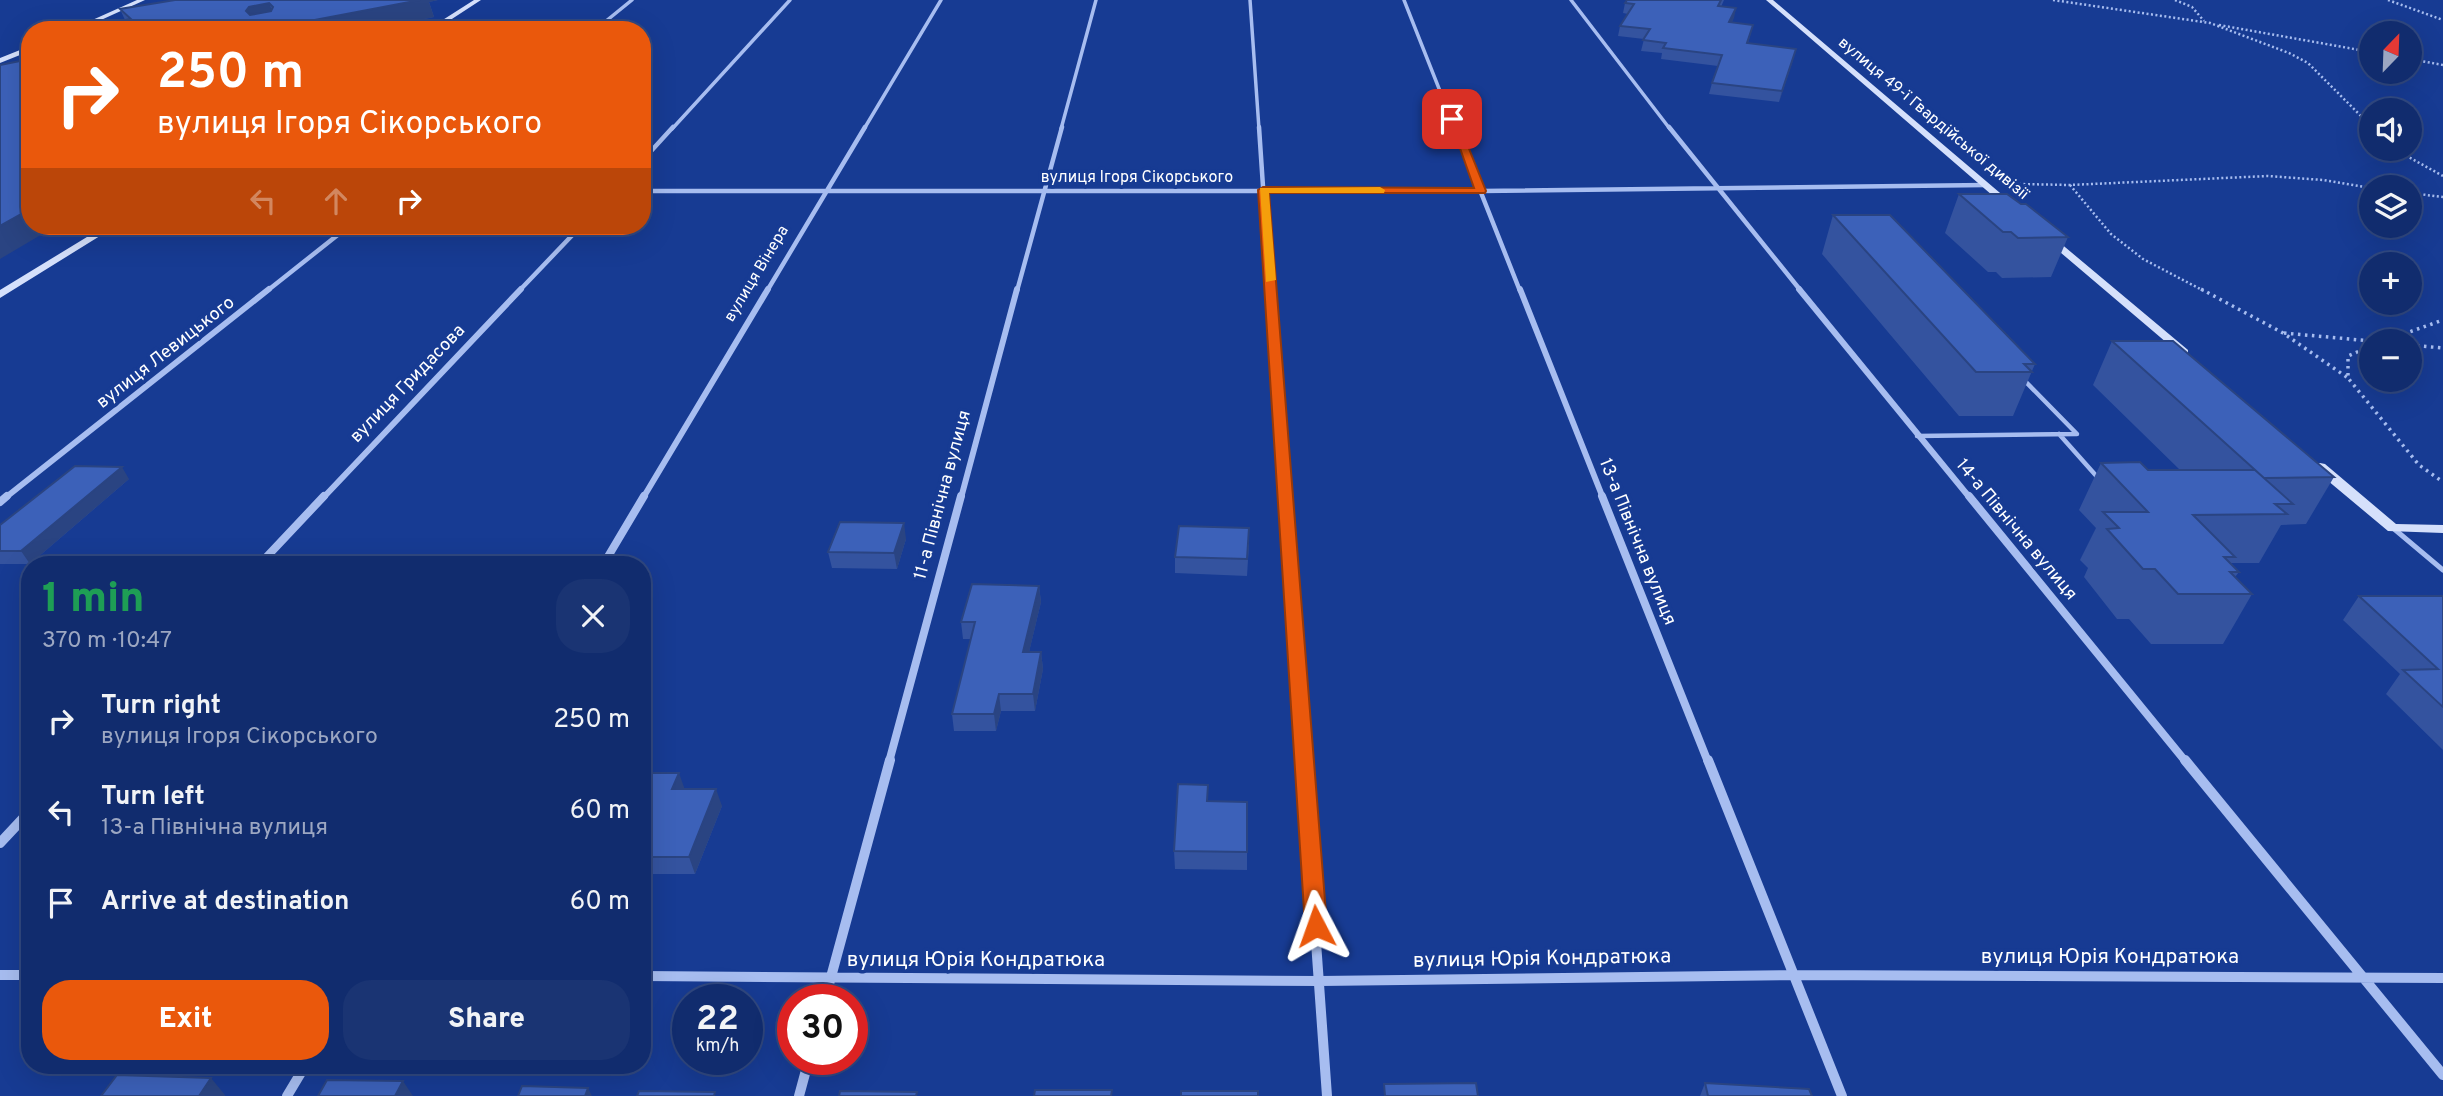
<!DOCTYPE html>
<meta charset="utf-8">
<style>
:root{--surface:#112c6e;--page:#1a3473;--text:#f1f3f6;--muted:#9ca7c2;--line:#304881;--accent:#ea580c}
body{margin:0;font-family:Overpass,sans-serif;background:var(--page);color:var(--text);height:100vh;display:flex;flex-direction:column;font-size:26px;white-space:nowrap}
*{box-sizing:border-box;margin:0}
p{font-size:23px;color:var(--muted)}
.icon{flex:none;width:38px;height:38px;fill:none;stroke:currentColor;stroke-width:2;stroke-linecap:round;stroke-linejoin:round}
.map{position:relative;flex:1;overflow:hidden}
.panel{position:absolute;left:21px;top:556px;width:630px;height:518px;display:flex;flex-direction:column;background:var(--surface);border-radius:28px;box-shadow:0 7px 28px #0002,0 0 0 2px var(--line)}
.panel>*{flex:none}
.hud{position:absolute;left:21px;top:21px;width:630px;height:214px;border-radius:28px;box-shadow:0 7px 28px #0002,0 0 0 2px var(--line);background:#ea580c;color:#fff;overflow:hidden}
.needle{width:46px;rotate:23deg}
.tools{position:absolute;left:2359px;top:21px;display:grid;gap:14px}
.tools a{display:grid;place-items:center;width:63px;height:63px;border-radius:50%;background:var(--surface);box-shadow:0 7px 28px #0002,0 0 0 2px var(--line);font-size:35px}
.speed{position:absolute;left:672px;top:984px;display:flex;gap:14px;font-size:35px;font-weight:700;text-align:center}
.speed>*{display:grid;place-content:center;width:91px;height:91px;border-radius:50%;background:var(--surface);box-shadow:0 7px 28px #0002,0 0 0 2px var(--line);line-height:1}
.speed small{font-size:18px;font-weight:400}
.speed .limit{border:10px solid #d22;background:#fff;color:#111}
.pin{position:absolute;display:grid;place-items:center;width:60px;height:60px;color:#fff;margin:-30px;border-radius:14px;box-shadow:0 4px 10px #0006}
.me{position:absolute;width:77px;margin:-38px;rotate:356deg;stroke-linejoin:round;filter:drop-shadow(0 0 5px #0008)}
.turn{display:flex;align-items:center;gap:24px;height:147px;padding:0 21px;font-size:32px}
.turn .icon{width:91px;height:91px;stroke-width:2.5}
.turn b{display:block;font-size:49px;line-height:60px}
.lanes{display:flex;align-items:center;height:66px;padding:0 21px;background:#0003;justify-content:center;gap:35px;direction:ltr}
.lanes .off{opacity:.35}
.round{display:grid;place-items:center;flex:none;width:74px;height:74px;border-radius:28px;background:var(--page)}
.overview{display:flex;align-items:center;justify-content:space-between;height:119px;padding:0 21px}
h1{font-size:42px;font-weight:800;line-height:52px;color:#1e9e55}
.button{display:flex;gap:14px;margin-top:auto;padding:14px 21px}
.button a{flex:1;height:80px;border-radius:28px;background:var(--accent);color:#fff;font-size:28px;font-weight:800;line-height:80px;text-align:center}
.button a+a{background:var(--page);color:var(--text)}
ul{padding:0;list-style:none}
li{display:flex;align-items:center;gap:21px;height:91px;padding:0 21px}
li div{flex:1}
li b{display:block;font-size:26px}
li em{font-style:normal}
.map>svg:first-child{display:block}
.lines{fill:none;stroke-linecap:round;stroke-linejoin:round}
.path-far1{stroke:#a7bdf0;stroke-width:2.5;stroke-dasharray:2 2.5;stroke-linecap:butt}
.path{stroke:#a7bdf0;stroke-width:3.5;stroke-dasharray:2.5 4.5;stroke-linecap:butt}
.lane-far1{stroke:#a7bdf0;stroke-width:4.5}
.lane{stroke:#a7bdf0;stroke-width:5}
.street-far4{stroke:#a7bdf0;stroke-width:3.5}
.street-far3{stroke:#a7bdf0;stroke-width:4.5}
.street-far2{stroke:#a7bdf0;stroke-width:6}
.street-far1{stroke:#a7bdf0;stroke-width:8}
.street{stroke:#a7bdf0;stroke-width:10}
.secondary{fill:#d5e0fb;fill-rule:evenodd}
.wall{fill:#34539f}
.shaded-wall{fill:#2a4482}
.building{fill:#3c61b9;stroke:#2a4482;stroke-width:2;fill-rule:evenodd}
.route{fill:#ea580c;stroke:#983908;stroke-width:2}
.slow{fill:#f59e0b}
.labels{text-anchor:middle;dominant-baseline:central;stroke-width:7;stroke-linejoin:round;paint-order:stroke}
.far-street-label{font-size:16px;fill:#fff;stroke:#173b93}
.street-label{font-size:18px;fill:#fff;stroke:#173b93}
.near-street-label{font-size:21px;fill:#fff;stroke:#173b93}
</style>
<div class="map">
<svg width="2443" height="1096" viewBox="0 0 2443 1096">
<rect width="100%" height="100%" fill="#173b93"/>
<g class="lines">
<path class="path-far1" d="M2053,0l157,23 79,30 19,10 63,63
M2175,0l17,7 12,14
M2388,0l55,20
M2219,25l152,27
M2410,59l33,6
M2394,149l49,27
M2019,184l51,1 198,-9 55,4 48,8
M2070,185l41,49 32,25 61,32
M2410,193l33,4"/>
<path class="path" d="M2201,289l82,44 65,45
M2284,333l87,8
M2384,341l59,-21
M2410,345l33,3
M2371,346l-23,10v22l71,87 24,17"/>
<path class="lane-far1" d="M2059,434l40,45
M1917,436l160,-2 -53,-54"/>
<path class="lane" d="M2393,528l50,42"/>
<path class="street-far4" d="M1250,0l9,129
M1404,0l51,129
M1571,0l99,129
M595,30l37,-30
M672,129l118,-129
M864,129l77,-129
M1061,129l35,-129"/>
<path class="street-far3" d="M1259,127l11,164
M1455,127l65,164
M1669,127l132,164
M642,161l31,-34
M642,191h839l505,-6
M267,291l82,-65
M519,291l62,-65
M767,291l98,-164
M1017,291l45,-164"/>
<path class="street-far2" d="M1270,289l15,209
M1520,289l83,209
M1799,289l171,209
M5,498l264,-209
M323,498l198,-209
M643,498l125,-209
M961,498l56,-209"/>
<path class="street-far1" d="M1285,496l19,266
M1602,496l106,266
M1969,496l217,266
M0,502l7,-6
M259,565l65,-69
M603,565l41,-69
M889,762l72,-266"/>
<path class="street" d="M1303,760l24,336
M1708,760l134,336
M2185,760l258,315
M0,843l30,-32
M0,975h30
M642,976l678,5 473,-6 650,3
M825,999l65,-239
M287,1096l18,-30
M799,1096l10,-37"/>
<path class="secondary" d="M137,0h8l-66,30h-9z
M474,0h7l-46,30h-8z
M1766,0h7l240,204v4h-6z
M30,46v5l-30,12v-5z
M105,226h11l-116,72v-8z
M2047,237h6l135,113v4h-8l-133,-113z
M2320,463l5,1 71,60 47,1v8l-55,-2 -73,-61 -1,-3 1,-3z"/>
</g>
<path class="wall" d="M175,0h263l-9,2 5,15 -64,13h-289l-1,-2 45,-8 -5,-11z
M1627,0h97l-3,7 15,1 -4,14 21,3 -5,18 45,17 -14,42 -70,-8 3,-11 6,-17 -57,-7 1,-6 -21,-2 3,-12 -26,-3 2,-10 8,-12 -5,-1 2,-10z
M1959,194l62,10 47,33 -17,40 -49,1 -6,-6h-8l-43,-39z
M1833,215l202,149 -22,52h-54l-137,-162z
M2112,341l222,136 -28,47 -25,1 -22,38h-28l8,9 -4,5 17,17 -29,50h-72l-22,-25h-12l-33,-42 4,-9 -8,-8 16,-32 -17,-18 22,-47 47,7h32l-87,-85z
M129,479l-99,85h-30v-39z
M906,539l-9,30 -65,-1 -4,-16z
M1249,544l-2,32 -72,-3v-16z
M1039,586l2,16 -12,50h12l2,17 -8,42h-34l-5,20h-42l-2,-17 19,-75h-8l-2,-17z
M2359,596h84v154l-57,-56 14,-20 -57,-54z
M642,773l43,16 37,17 -27,68h-53z
M1208,785v16l39,1v68l-72,-1 -1,-18z
M1705,1083l107,13h-112z"/>
<path class="shaded-wall" d="M411,0h27l-9,2 5,15 -64,13h-108z
M269,3l8,19 -20,4 -11,-15 3,-4z
M1736,8l-2,10 -7,14 2,-10z
M1796,49l-3,11 -14,42 3,-11z
M30,209v17h26l-56,33v-33z
M122,467l7,12 -99,85 -9,-13z
M904,523l2,16 -9,30 -3,-16z
M1039,586l2,16 -16,67 -2,-17z
M1041,652l2,17 -8,42 -2,-17z
M999,694l2,17 -5,20 -2,-17z
M679,773l6,17 -13,-1z
M716,789l6,17 -27,68 -6,-17z
M211,1078l14,17v1h-26z
M403,1081l10,15h-18z
M588,1088l4,8h-7z"/>
<path class="building" d="M175,0h245l-158,30h-180l-2,-2 51,-9 -11,-10zM269,3l4,4 -2,4 -21,4 -4,-4 3,-4z
M1627,0h94l-3,6 18,2 -7,14 24,3 -6,18 49,6 -14,42 -70,-8 10,-28 -59,-7 3,-5 -23,-3 7,-11 -30,-3 14,-22 -9,-1z
M30,59v150l-30,17v-161z
M1959,194h48l14,10h5l42,33 -50,1 -7,-6h-8z
M1833,215h57l145,149h-11l8,8h-56z
M2112,341h61l161,136 -70,1z
M2140,462l8,8h107l38,34h-18l12,10 -94,1 42,42h-11l15,15h-9l22,22h-74l-23,-25h-12l-36,-40 12,-1 -16,-16h45l-47,-49z
M75,466l47,1 -101,84h-21v-26z
M840,522l64,1 -10,30 -66,-1z
M1179,526l70,2 -2,31 -72,-2z
M972,584l67,2 -16,66h18l-8,42h-34l-5,20h-42l23,-92h-14z
M2359,596h84v111l-40,-37 35,-1z
M642,773h37l-7,16h44l-27,68h-47z
M1178,784l30,1 -1,16 40,1v50l-73,-1z
M117,1075l94,3 -12,18h-98z
M327,1080l76,1 -8,15h-77z
M1476,1083l2,13h-93l-1,-12z
M1705,1083l104,6 3,7h-104z
M522,1086l66,2 -3,8h-67z
M1035,1090h77l-1,6h-77z
M639,1091l76,1 -1,4h-77z
M840,1091l77,1 -1,4h-77z
M1181,1091h77v5h-77z"/>
<path class="route" d="M1449,117l8,2 29,72 -1,2h-216l58,733 -3,6 -8,3 -8,-3 -3,-6 -47,-736 5,-3 211,1z"/>
<path class="slow" d="M1380,187l5,3 -1,3h-115l7,87 -10,2 -6,-94z"/>
<g class="labels">
<g class="far-street-label">
<text transform="translate(1933 119) rotate(40)">вулиця 49-ї Гвардійської дивізії</text>
<text x="1137" y="178">вулиця Ігоря Сікорського</text>
<text transform="translate(757 274) rotate(-59)">вулиця Вінера</text>
</g>
<g class="street-label">
<text transform="translate(166 353) rotate(-38)">вулиця Левицького</text>
<text transform="translate(408 384) rotate(-46)">вулиця Гридасова</text>
<text transform="translate(943 495) rotate(-75)">11-а Північна вулиця</text>
<text transform="translate(2016 530) rotate(50)">14-а Північна вулиця</text>
<text transform="translate(1637 542) rotate(68)">13-а Північна вулиця</text>
</g>
<g class="near-street-label">
<text x="2110" y="957">вулиця Юрія Кондратюка</text>
<text transform="translate(1542 959) rotate(-1)">вулиця Юрія Кондратюка</text>
<text x="976" y="960">вулиця Юрія Кондратюка</text>
</g>
</g>
</svg>
<div class="tools">
<a><svg class="needle" viewBox="-14 -14 28 28"><path d="M0-13l5 13h-10z" fill="#e53935"/><path d="M0 13l5-13h-10z" fill="#9ca7c2"/></svg></a>
<a><svg class="icon" aria-label="sound" viewBox="0 0 24 24"><path d="M4 9h4l5-4v14l-5-4H4zM17 9q2 3 0 6"/></svg></a>
<a><svg class="icon" aria-label="layers" viewBox="0 0 24 24"><path d="M12 4l9 5-9 5-9-5zM3 14l9 5 9-5"/></svg></a>
<a>+</a>
<a>−</a>
</div>
<div class="speed"><div>22<small>km/h</small></div><div class="limit">30</div></div>
<div class="pin" style="left:1452px;top:119px;background:#d93025"><svg class="icon" aria-label="arrive" viewBox="0 0 24 24"><path d="M6 21V4h12l-3 4 3 4H6"/></svg></div>
<svg class="me" style="left:1316px;top:926px" viewBox="-20 -20 40 40"><path d="M0-17L14 15 0 8-14 15z" fill="#ea580c" stroke="#fff" stroke-width="4"/></svg>
<div class="hud">
<div class="turn"><svg class="icon" aria-label="right" viewBox="0 0 24 24"><path d="M7 20v-9h11M14 6l5 5-5 5"/></svg><div><b>250 m</b>вулиця Ігоря Сікорського</div></div>
<div class="lanes"><svg class="icon off" aria-label="left" viewBox="0 0 24 24"><path d="M17 20v-9H6M10 6l-5 5 5 5"/></svg><svg class="icon off" aria-label="ahead" viewBox="0 0 24 24"><path d="M12 20V5M6 11l6-6 6 6"/></svg><svg class="icon" aria-label="right" viewBox="0 0 24 24"><path d="M7 20v-9h11M14 6l5 5-5 5"/></svg></div>
</div>
<section class="panel">
<div class="overview"><div><h1>1 min</h1><p>370 m · 10:47</p></div><a class="round"><svg class="icon" aria-label="close" viewBox="0 0 24 24"><path d="M6 6l12 12M18 6L6 18"/></svg></a></div>
<ul>
<li><svg class="icon" aria-label="right" viewBox="0 0 24 24"><path d="M7 20v-9h11M14 6l5 5-5 5"/></svg><div><b>Turn right</b><p>вулиця Ігоря Сікорського</p></div><em>250 m</em></li>
<li><svg class="icon" aria-label="left" viewBox="0 0 24 24"><path d="M17 20v-9H6M10 6l-5 5 5 5"/></svg><div><b>Turn left</b><p>13-а Північна вулиця</p></div><em>60 m</em></li>
<li><svg class="icon" aria-label="arrive" viewBox="0 0 24 24"><path d="M6 21V4h12l-3 4 3 4H6"/></svg><div><b>Arrive at destination</b></div><em>60 m</em></li>
</ul>
<div class="button"><a>Exit</a><a>Share</a></div>
</section>
</div>
